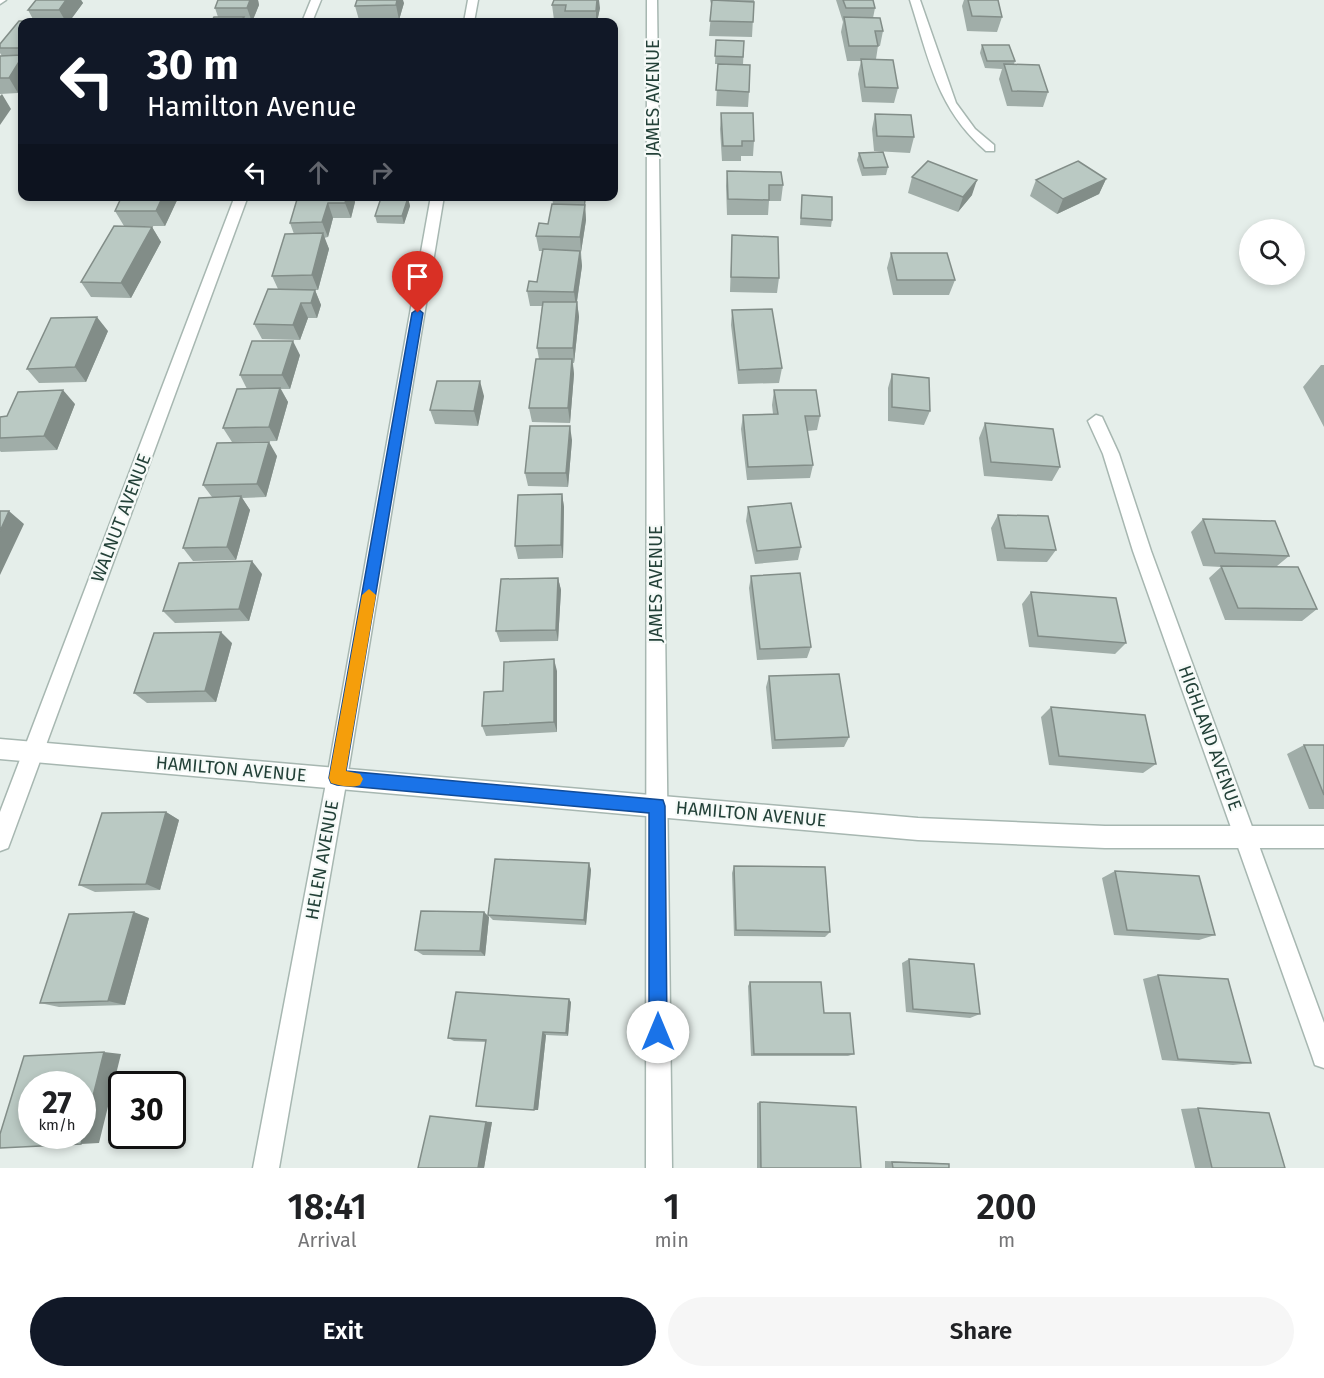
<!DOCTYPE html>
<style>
:root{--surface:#fff;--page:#f6f6f6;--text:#202124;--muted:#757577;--accent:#111827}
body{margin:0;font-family:"Fira Sans",sans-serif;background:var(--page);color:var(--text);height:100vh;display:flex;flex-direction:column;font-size:22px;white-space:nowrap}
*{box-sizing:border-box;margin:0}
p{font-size:20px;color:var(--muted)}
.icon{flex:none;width:33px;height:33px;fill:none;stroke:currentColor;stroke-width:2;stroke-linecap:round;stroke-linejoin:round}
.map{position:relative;height:1168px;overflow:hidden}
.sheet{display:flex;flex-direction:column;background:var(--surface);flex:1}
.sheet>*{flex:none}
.guide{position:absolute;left:18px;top:18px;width:600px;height:183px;border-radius:12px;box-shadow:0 3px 9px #0003;background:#111827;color:#fff;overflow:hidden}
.buttons{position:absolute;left:1239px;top:219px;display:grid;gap:12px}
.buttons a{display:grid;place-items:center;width:66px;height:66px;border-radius:50%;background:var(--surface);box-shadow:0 3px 9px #0003;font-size:30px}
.speed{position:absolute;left:18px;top:1071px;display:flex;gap:12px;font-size:30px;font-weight:700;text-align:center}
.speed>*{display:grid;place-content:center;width:78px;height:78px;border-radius:50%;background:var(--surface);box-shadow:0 3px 9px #0003;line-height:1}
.speed small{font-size:15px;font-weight:400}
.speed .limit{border:3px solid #111;border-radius:9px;background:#fff;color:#111}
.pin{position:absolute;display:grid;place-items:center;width:51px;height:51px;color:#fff;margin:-62px -26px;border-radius:50% 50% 50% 0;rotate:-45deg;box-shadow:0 0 6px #0007}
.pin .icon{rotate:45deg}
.me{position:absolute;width:66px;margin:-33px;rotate:0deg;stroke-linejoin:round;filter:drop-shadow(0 0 4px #0008)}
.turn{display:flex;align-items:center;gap:21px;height:126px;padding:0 30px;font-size:27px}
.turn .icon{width:78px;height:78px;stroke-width:2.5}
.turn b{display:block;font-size:42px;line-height:51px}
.lanes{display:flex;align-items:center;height:57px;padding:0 30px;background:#0003;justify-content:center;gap:30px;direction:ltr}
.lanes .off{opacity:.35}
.eta{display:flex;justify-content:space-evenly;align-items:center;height:102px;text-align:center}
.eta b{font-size:36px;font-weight:600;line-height:42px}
.button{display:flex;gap:12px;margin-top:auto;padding:12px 30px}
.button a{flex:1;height:69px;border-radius:36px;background:var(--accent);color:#fff;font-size:24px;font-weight:600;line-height:69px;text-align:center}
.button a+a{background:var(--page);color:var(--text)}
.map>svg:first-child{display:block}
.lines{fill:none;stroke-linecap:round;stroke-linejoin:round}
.service-casing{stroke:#a7b7b1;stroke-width:3}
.minor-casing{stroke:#a7b7b1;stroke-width:3}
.tertiary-casing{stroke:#a7b7b1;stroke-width:3}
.service{fill:#fff;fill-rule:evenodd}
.minor{fill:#fff;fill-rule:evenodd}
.tertiary{fill:#fff;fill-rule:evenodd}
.wall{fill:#a0ada8}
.shaded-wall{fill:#828d88}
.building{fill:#bac9c3;stroke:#828d88;stroke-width:1.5;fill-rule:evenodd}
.route{fill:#1a73e8;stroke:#114b97;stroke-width:1.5}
.slow{fill:#f59e0b}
.labels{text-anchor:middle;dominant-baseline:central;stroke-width:4.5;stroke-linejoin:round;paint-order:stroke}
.street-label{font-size:18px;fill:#234138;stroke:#f6faf8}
</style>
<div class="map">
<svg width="1324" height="1168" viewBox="0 0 1324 1168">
<rect width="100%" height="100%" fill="#e5eeea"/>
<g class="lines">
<g class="service-casing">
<path id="service" d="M468,0h10l-4,22h-10z
M431,196h13l-97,582 -3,7 -7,3 -7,-3 -3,-7z"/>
</g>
<g class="minor-casing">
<path id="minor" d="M0,0h6l-6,4z
M311,0h10l-9,22h-10z
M647,0h10l15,1168h-26z
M910,0h10l36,103 19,26 19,16v6h-8c-49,-42 -57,-92 -76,-151z
M235,196h13l-237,644 -3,8 -8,3v-39z
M1096,415l6,2 17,37 32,97 173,472v45l-9,-3 -3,-9 -179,-505 -30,-97 -15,-33z
M337,768l7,3 3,7 -68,390h-26l74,-390 3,-7z"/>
</g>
<g class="tertiary-casing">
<path id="tertiary" d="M0,739l918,79 187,8h219v22h-219l-187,-8 -918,-81z"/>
</g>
<use href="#service" class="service"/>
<use href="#minor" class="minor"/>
<use href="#tertiary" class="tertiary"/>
</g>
<path class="wall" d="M36,0h45l2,3 -14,19h-47v64l-4,7 -18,1v-38h2l-2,-3v-9l19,-23h15l-6,-11z
M218,0h43h-3l1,5 -7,17h-41l7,-5 -3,-9z
M554,0l46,8 -3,14h-31v-2h-12l-2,-15z
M710,0h44l-2,37 -43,-1 3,-32h-1z
M836,0h37l2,8 -2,10 10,13 -3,15h-2l-2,13 22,29 -4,15 -32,-1 -4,-28 3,-13h-14l-6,-29 2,-10z
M964,0h34l4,17 -5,15 -30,-1 -5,-25z
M404,3l-5,17h-40l-4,-14z
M716,40l28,1 -1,24 6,27 -1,15 -32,-1 2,-42h-3z
M982,45l33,16 -1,3 34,28 -5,15 -36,-1 -8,-27 3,-10 -17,-1 -5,-15z
M721,113l33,28 -1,15h-12v5h-19l-2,-32z
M875,114l39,23 -4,16 -36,-2 -2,-22z
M859,153l29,14 -2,8 -24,1 -5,-16z
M727,171l56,14 -2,16h-12l-1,14h-41l-1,-29z
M912,177l60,18 -14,17 -50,-19z
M1106,179l-7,15 -42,20 -27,-18 6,-16z
M802,195l30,25 -1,7 -31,-2z
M179,196l-14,30h-41l-9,-15z
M298,196l57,6 -4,16h-18l-5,19 -4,1 5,11 -11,41h-3l6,15 -4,13h-9l-8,22 -38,-1 -8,-15 24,-35 -6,-13 22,-42 -4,-11z
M552,196h34l-1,9 1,15 -5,32 1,14 -5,36 2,15 -5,46h-1l1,11 -4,49 -38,-1 -3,-14 10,-49 -2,-11 5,-42h-12l-3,-15 10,-9 6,-31h-4l-3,-15 12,-12 5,-20z
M408,198l2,8 -6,18 -27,-1 -2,-7z
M152,227l9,15 -30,56 -40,-1 -10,-15z
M732,235l47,43 -2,15 -47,-1z
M891,253l64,27 -6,15h-56l-6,-27z
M732,310l50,58 -3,15 -41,1 -7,-59z
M108,331l-22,51 -47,1 -12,-14z
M300,355l-10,34h-9l7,13 -11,39 -45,1 -9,-14 24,-39 -7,-14z
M1321,365h3v62l-21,-40z
M892,374l38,37 -6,14 -36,-4v-33z
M774,390l46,26 -3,14 -10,1 6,34 -3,13 -63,2 -6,-51 2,-14 30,-1 -1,-9z
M484,396l-6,30 -43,-2 -5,-14z
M75,404l-18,46 -56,2 -1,-1v-34z
M985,423l75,44 -8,14 -68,-5 -5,-38z
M572,440l-4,47 -40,-1 -3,-13z
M277,456l-11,41 -24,1 8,12 -14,50 -43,1 -10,-13 29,-51 -9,-12z
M562,494l2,13 -1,51 -45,1 -3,-13z
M748,507l53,40 -3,13 -43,4 -9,-43z
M998,515l58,35 -9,12 -50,-1 -6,-33z
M1203,519l86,37 -12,10 40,43 -15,12 -77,-1 -16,-42 12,-11 -18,-1 -12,-34z
M262,574l-13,47 -74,2 -12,-12z
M751,576l60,71 -4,11 -50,2 -8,-72z
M558,578l3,12 -3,51 -58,1 -4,-11z
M1031,592l95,51 -11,11 -86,-7 -7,-43z
M232,643l-16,59 -69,1 -13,-10z
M557,671v61l-71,4 -4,-10 21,-35z
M769,676l80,61 -5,10 -72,2 -6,-62z
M1051,707l105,57 -13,9 -94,-8 -8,-48z
M1304,745h20v64h-15l-22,-55z
M166,812l13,8 -19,70 -65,2 -16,-7z
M589,863l2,7 -5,55 -93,-5 -5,-5z
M734,866l96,66 -5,5 -91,-1 -2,-63z
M1115,871l100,64 -16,5 -85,-5 -12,-57z
M484,912l5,5 -4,39 -62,-1 -8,-5z
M149,918l-24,87 -66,2 -19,-4z
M909,959l71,55 -10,4 -64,-6 -4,-49z
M1158,975l93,88 -18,2 -71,-5 -19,-81z
M750,982l74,31 30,41 -6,2h-97l-3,-70z
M571,1002l-3,34 -22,-1 -8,75 -62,-4 10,-64 -32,-1 -6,-3z
M760,1102l101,66h-104v-65z
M1198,1108l87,60h-90l-14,-59z
M430,1116l62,6 -8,46z
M885,1161l55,2 9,1v4h-64z"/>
<path class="shaded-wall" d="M66,0h15l2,3 -14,19h-3l-7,-12z
M250,0h8l1,5 -7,17 -5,-14z
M397,0h6l1,3 -5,17 -3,-15z
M597,0h2l1,8 -3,14h-1v-11z
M22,57v29l-4,7 -9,-15z
M2,94l9,15 -11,16v-29z
M1106,179l-7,15 -42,20 6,-15z
M977,180l-5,15 -14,17 5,-15z
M163,196h16l-14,30 -9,-15z
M347,196h7l1,6 -4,16 -6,-15z
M584,196h2l-1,10v-1l1,15 -5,32 -1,-15 4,-29z
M408,198l2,8 -6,18 -2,-8z
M328,203l5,15 -5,19 -6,-15z
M152,227l9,15 -30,56 -10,-15z
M323,233l6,16 -11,41 -6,-15z
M580,251l2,15 -6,41 -2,-15z
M315,290l6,15 -4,13 -6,-15z
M577,302l2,15 -5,46 -1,-15z
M301,303l7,15 -8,22 -7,-15z
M97,317l11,14 -22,51 -11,-15z
M293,341l7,14 -10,34 -8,-14z
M572,359l2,15 -4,49 -2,-15z
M480,381l4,15 -6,30 -4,-15z
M280,388l8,14 -11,39 -8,-14z
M63,390l12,14 -18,46 -13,-14z
M570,426l2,14 -4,47 -2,-14z
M269,442l8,14 -11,41 -9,-13z
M562,494l2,13 -1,51 -2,-13z
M241,496l9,14 -14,50 -9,-13z
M9,511l15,13 -24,51v-44z
M252,561l10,13 -13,47 -10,-12z
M558,578l3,12 -3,51 -2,-11z
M221,632l11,11 -16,59 -11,-11z
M554,659l3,12v61l-3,-10z
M166,812l13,8 -19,70 -14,-6z
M589,863l2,7 -5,55 -2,-5z
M134,912l15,6 -24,87 -17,-4z
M484,912l5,5 -4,39 -5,-5z
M569,999l2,3 -3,34 -2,-3z
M543,1032l3,3 -8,75h-4z
M104,1052l17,2 -22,89 -18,1z
M486,1122h6l-8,46h-6z"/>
<path class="building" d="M36,0h30l-7,10h-31z
M218,0h32l-3,8h-32z
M357,0h40l-1,5 -41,1z
M554,0h43l-1,11h-31l1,-6h-14z
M712,0l42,2 -1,20 -43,-1z
M843,0h30l2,8h-29z
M968,0h30l4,17 -30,-1z
M214,17h30l-3,5h-30z
M844,17l36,1 3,13h-8l3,15h-29z
M359,19h25l-1,3h-25z
M19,21h29l-1,1h-25v26h-22v-4z
M716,40l28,1 -1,16 -28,-1z
M982,45h27l6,16h-28z
M22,55v2l-13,21h-9v-22z
M861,59l32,1 5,28 -33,-1z
M718,64l32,1 -1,27 -33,-2z
M1004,64l35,1 9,27 -36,-1z
M721,113h32l1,28h-12v5h-19z
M875,114l36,1 3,22 -37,-1z
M883,152l5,15 -24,1 -5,-15z
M928,161l49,19 -14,17 -51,-20z
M1078,161l28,18 -43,20 -27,-19z
M727,171l54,1 2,13h-14v15l-41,-1z
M802,195l30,2v23l-31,-2z
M122,196h41l-7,15h-41z
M298,196h49l-2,7h-17l-6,19 -32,1z
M381,198h27l-6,18h-27z
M552,204l33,1 -5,32 -44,-1 3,-13 9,1z
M114,226l38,1 -31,56 -40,-1z
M323,233l-11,42 -40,1 13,-42z
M732,235l46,2 1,41 -48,-1z
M543,249l37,2 -6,41 -47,-1 2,-10 8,1z
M891,253h56l8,27h-58z
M268,289l47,1 -4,13h-10l-8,22 -39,-1z
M543,302h34l-4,46h-36z
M772,309l10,59 -43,2 -7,-60z
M97,317l-22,50 -48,2 24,-51z
M252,341h41l-11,34h-42z
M536,359h36l-4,49h-39z
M892,374l37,4 1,33 -38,-4z
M437,381h43l-6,30 -44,-1z
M280,388l-11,39 -46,1 14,-39z
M63,390l-19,46 -44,2v-21l7,-1 11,-24z
M774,390h42l4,26h-15l8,49 -65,2 -5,-52 35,-1z
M985,423l68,6 7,38 -69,-5z
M530,426h40l-4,47h-41z
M269,442l-12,42 -54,1 14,-42z
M562,494l-1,51 -46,1 3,-51z
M241,496l-14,51 -44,1 16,-50z
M791,503l10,44 -44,4 -9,-44z
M0,511h9l-9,20z
M998,515l50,1 8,34 -51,-2z
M1203,519l72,2 14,35 -74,-3z
M252,561l-13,48 -76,2 16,-48z
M1221,566l77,1 19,42 -79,-1z
M800,573l11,74 -51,2 -9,-73z
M558,578l-2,52 -60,1 5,-52z
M1031,592l85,6 10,45 -88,-7z
M221,632l-16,59 -71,2 20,-60z
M554,659v63l-72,4 2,-34 19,-1 1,-29z
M839,674l10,63 -74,3 -6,-64z
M1051,707l94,8 11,49 -97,-8z
M1304,745h20v50z
M166,812l-20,72 -67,1 23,-72z
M495,859l94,4 -5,57 -96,-5z
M734,866l91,1 5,65 -94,-2z
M1115,871l84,5 16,59 -88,-5z
M421,911l63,1 -4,39 -65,-1z
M134,912l-26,89 -68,2 29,-89z
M909,959l65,5 6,50 -67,-5z
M1158,975l70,4 23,84 -73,-4z
M750,982h71l3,31h26l4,41h-100z
M456,992l113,7 -3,34 -23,-1 -9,78 -58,-4 10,-66 -38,-2z
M104,1052l-23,92 -81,4v-14l24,-78zM32,1084h50v52h-50z
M760,1102l96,5 5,61h-100z
M1198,1108l71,5 16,55h-73z
M430,1116l56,6 -8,46h-60z
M892,1162l57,2v4h-56z"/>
<path class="route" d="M418,309l5,4 -77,458 317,29 2,6 2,226 -2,7 -7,2 -6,-2 -3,-7v-219l-312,-28 -6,-2 -2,-5 83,-465z"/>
<path class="slow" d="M369,589l7,6 -30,176 14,3 3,5 -3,6c-8,3 -20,1 -29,-2l-2,-5 33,-183z"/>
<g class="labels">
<g class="street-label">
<text transform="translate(653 98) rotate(-90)">JAMES AVENUE</text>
<text transform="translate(121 518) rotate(-69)">WALNUT AVENUE</text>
<text transform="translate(656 584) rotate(-90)">JAMES AVENUE</text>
<text transform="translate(1210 738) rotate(70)">HIGHLAND AVENUE</text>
<text transform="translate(231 769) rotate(5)">HAMILTON AVENUE</text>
<text transform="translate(751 814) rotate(5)">HAMILTON AVENUE</text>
<text transform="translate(322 860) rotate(-80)">HELEN AVENUE</text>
</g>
</g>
</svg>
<div class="buttons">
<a><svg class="icon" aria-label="search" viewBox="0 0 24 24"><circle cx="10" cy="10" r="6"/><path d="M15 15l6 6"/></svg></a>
</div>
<div class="speed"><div>27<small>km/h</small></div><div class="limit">30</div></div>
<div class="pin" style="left:418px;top:313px;background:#d93025"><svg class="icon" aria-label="arrive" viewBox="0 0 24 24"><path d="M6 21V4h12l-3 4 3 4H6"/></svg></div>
<svg class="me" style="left:658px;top:1032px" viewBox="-20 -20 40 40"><circle r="19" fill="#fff"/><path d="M0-13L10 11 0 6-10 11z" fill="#1a73e8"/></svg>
<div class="guide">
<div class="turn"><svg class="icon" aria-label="left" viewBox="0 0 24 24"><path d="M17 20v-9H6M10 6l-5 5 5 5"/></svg><div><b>30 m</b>Hamilton Avenue</div></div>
<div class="lanes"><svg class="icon" aria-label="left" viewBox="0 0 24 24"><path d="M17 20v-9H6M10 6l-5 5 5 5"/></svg><svg class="icon off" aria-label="ahead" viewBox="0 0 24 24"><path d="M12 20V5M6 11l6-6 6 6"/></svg><svg class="icon off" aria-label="right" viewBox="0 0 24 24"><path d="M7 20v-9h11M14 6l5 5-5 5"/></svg></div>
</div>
</div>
<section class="sheet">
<div class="eta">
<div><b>18:41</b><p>Arrival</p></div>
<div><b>1</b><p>min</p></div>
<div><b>200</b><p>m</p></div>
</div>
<div class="button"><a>Exit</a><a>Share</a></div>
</section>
